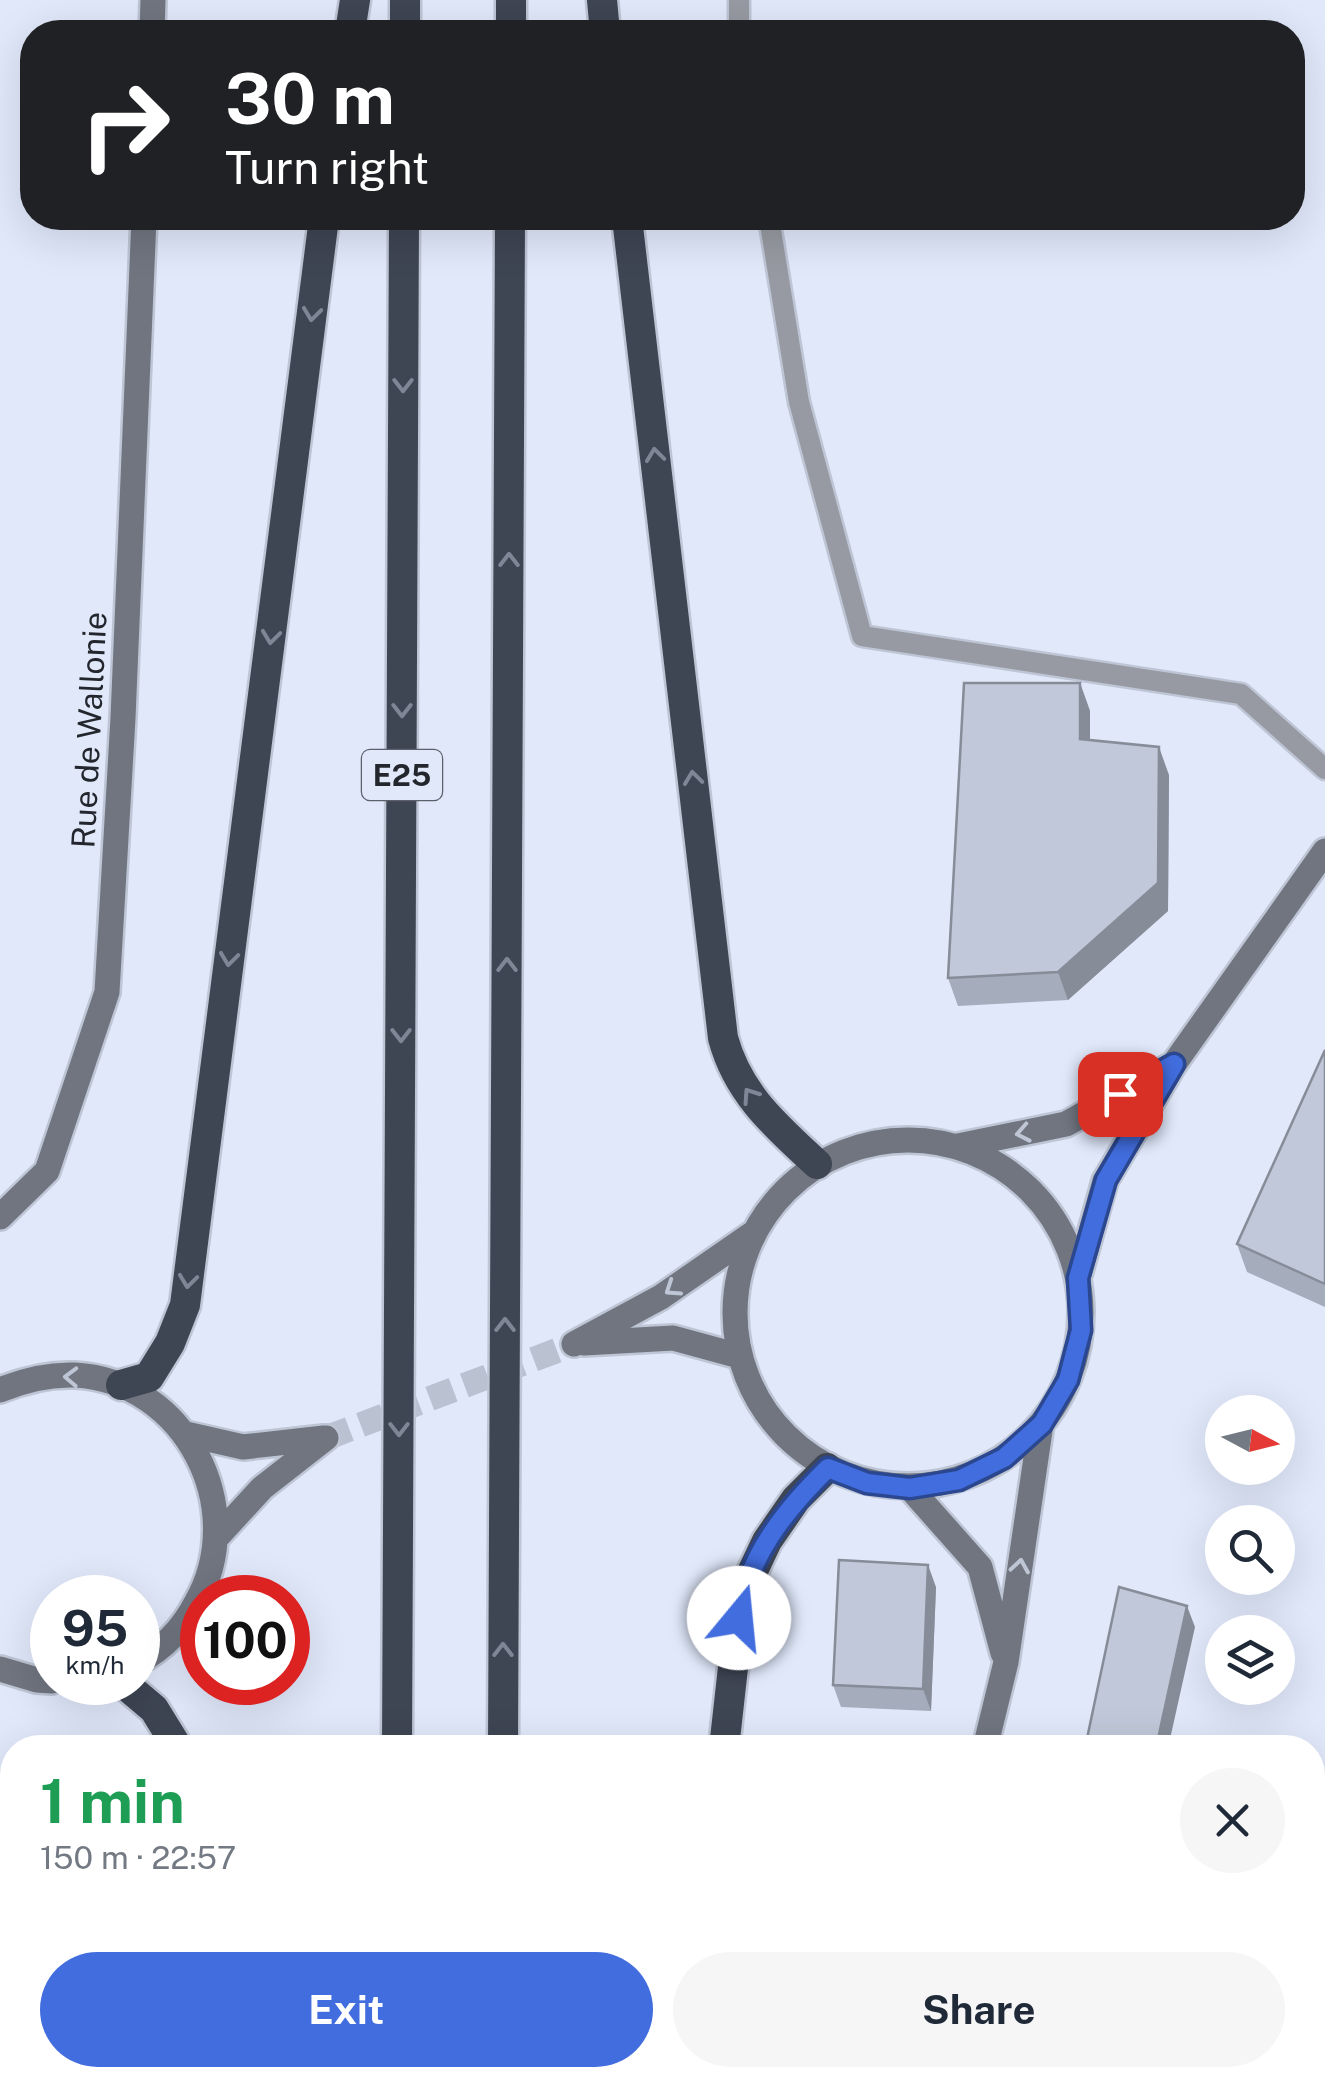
<!DOCTYPE html>
<meta charset="utf-8">
<style>
:root{--surface:#fff;--page:#f6f6f7;--text:#1f2937;--muted:#747a83;--accent:#426dde}
body{margin:0;font-family:"Public Sans",sans-serif;background:var(--page);color:var(--text);height:100vh;display:flex;flex-direction:column;font-size:38px;white-space:nowrap}
*{box-sizing:border-box;margin:0}
p{font-size:32px;color:var(--muted)}
.icon{flex:none;width:55px;height:55px;fill:none;stroke:currentColor;stroke-width:2;stroke-linecap:round;stroke-linejoin:round}
.map{position:relative;flex:1;overflow:hidden}
.side{position:absolute;left:0px;top:1735px;width:1325px;height:352px;display:flex;flex-direction:column;background:var(--surface);border-radius:40px 40px 0 0;box-shadow:0 10px 40px #0002}
.side>*{flex:none}
.banner{position:absolute;left:20px;top:20px;width:1285px;height:210px;border-radius:40px;box-shadow:0 10px 40px #0002;background:#202124;color:#fff;overflow:hidden}
.needle{width:65px;rotate:97deg}
.fabs{position:absolute;left:1205px;top:1395px;display:grid;gap:20px}
.fabs a{display:grid;place-items:center;width:90px;height:90px;border-radius:50%;background:var(--surface);box-shadow:0 10px 40px #0002;font-size:50px}
.speed{position:absolute;left:30px;top:1575px;display:flex;gap:20px;font-size:50px;font-weight:700;text-align:center}
.speed>*{display:grid;place-content:center;width:130px;height:130px;border-radius:50%;background:var(--surface);box-shadow:0 10px 40px #0002;line-height:1}
.speed small{font-size:25px;font-weight:400}
.speed .limit{border:15px solid #d22;background:#fff;color:#111}
.pin{position:absolute;display:grid;place-items:center;width:85px;height:85px;color:#fff;margin:-42px;border-radius:20px;box-shadow:0 5px 15px #0006}
.me{position:absolute;width:110px;margin:-55px;rotate:17deg;stroke-linejoin:round;filter:drop-shadow(0 0 8px #0008)}
.turn{display:flex;align-items:center;gap:35px;height:210px;padding:0 40px;font-size:45px}
.turn .icon{width:130px;height:130px;stroke-width:2.5}
.turn b{display:block;font-size:70px;line-height:85px}
.round{display:grid;place-items:center;flex:none;width:105px;height:105px;border-radius:52px;background:var(--page)}
.summary{display:flex;align-items:center;justify-content:space-between;height:170px;padding:0 40px}
h1{font-size:60px;font-weight:700;line-height:75px;color:#1e9e55}
.cta{display:flex;gap:20px;margin-top:auto;padding:20px 40px}
.cta a{flex:1;height:115px;border-radius:60px;background:var(--accent);color:#fff;font-size:40px;font-weight:700;line-height:115px;text-align:center}
.cta a+a{background:var(--page);color:var(--text)}
.map>svg:first-child{display:block}
.lines{fill:none;stroke-linecap:round;stroke-linejoin:round}
.secondary-tunnel{stroke:#bac1d1;stroke-width:25;stroke-dasharray:25 12;stroke-linecap:butt}
.lane-casing{stroke:#bec5d5;stroke-width:25}
.secondary-casing{stroke:#bec5d5;stroke-width:30}
.highway-casing{stroke:#bec5d5;stroke-width:35}
.lane{stroke:#979aa2;stroke-width:20}
.secondary{stroke:#707580;stroke-width:25}
.highway{stroke:#3e4553;stroke-width:30}
.wall{fill:#a5acbb}
.shaded-wall{fill:#868c98}
.building{fill:#c0c8d9;stroke:#868c98;stroke-width:2.5}
.oneway{stroke:#7f8696}
.oneway2{stroke:#bec6d5}
.route-casing{stroke:#2b4790;stroke-width:25}
.route{stroke:#426dde;stroke-width:18}
.labels{text-anchor:middle;dominant-baseline:central;stroke-width:9;stroke-linejoin:round;paint-order:stroke}
.shield{fill:#e0e8fa;stroke:#5c606a;stroke-width:2.5}
.shield-label{font-size:30px;font-weight:bold;fill:#23262c}
.street-label{font-size:32px;fill:#23262c;stroke:#e0e8fa}
</style>
<div class="map">
<svg width="1325" height="2087" viewBox="0 0 1325 2087">
<rect width="100%" height="100%" fill="#e0e8fa"/>
<g class="lines">
<path class="secondary-tunnel" d="M326,1438l248,-94"/>
<g class="lane-casing">
<path id="lane" d="M739,32v-32
M769,218l30,184 63,234 379,58 84,75"/>
</g>
<g class="secondary-casing">
<path id="secondary" d="M152,32l1,-32
M735 1313a173 173 0 1 1 346 0a173 173 0 1 1-346 0Z
M958,1146l108,-22 108,-60
M0,1217l47,-46 60,-179 16,-274 21,-500
M1078,1278l27,-97 69,-117 151,-213
M584,1343l89,-5 66,18
M574,1344l87,-47 91,-63
M0,1390c24,-10 48,-16 75,-15 111,6 175,134 121,228 -13,25 -33,46 -58,59
M186,1434l57,13 81,-9
M910,1488l70,79 23,86
M217,1537l45,-49 64,-50
M0,1669l37,11 15,1
M985,1748l21,-86 35,-238
M0,1878l12,96
M26,2075l1,12
M910,2087l3,-12"/>
</g>
<g class="highway-casing">
<path id="highway" d="M602,0l3,32
M350,32l5,-32
M405,32v-32
M511,32v-32
M627,218l96,820c15,56 53,88 94,126
M121,1385l28,-8 21,-34 15,-38 139,-1087
M122,1682l32,27 24,39
M397,1748l7,-1530
M503,1748l7,-1530
M724,1748l17,-152 26,-55 29,-42 31,-31
M216,2075l1,12
M395,2087v-12
M501,2087v-12
M684,2087l1,-12"/>
</g>
<use href="#lane" class="lane"/>
<use href="#secondary" class="secondary"/>
<use href="#highway" class="highway"/>
</g>
<path class="wall" d="M1080,683l10,28v29l79,35 -1,136 -100,89 -110,6 -10,-28z
M1325,1050v257l-78,-35 -10,-28z
M936,1587l-5,124 -90,-4 -8,-22z
M1007,2075h305l13,12h-298l-17,-4z"/>
<path class="shaded-wall" d="M1080,683l10,28v56l-10,-28z
M1159,747l10,28 -1,136 -100,89 -10,-28z
M928,1565l8,22 -5,124 -8,-22z
M1187,1606l8,21 -27,121h-12z"/>
<path class="building" d="M964,683h116v56l79,8 -1,136 -100,89 -110,6z
M1325,1050v234l-88,-40z
M839,1560l89,5 -5,124 -90,-4z
M1119,1587l68,19 -31,142h-71z
M1312,1921l13,3v163h-223l2,-9 -15,-3h223z"/>
<defs><path id="oneway-chevron" d="M-2-3.5L2.5 0L-2 3.5" fill="none" stroke-width="1.6" stroke-linecap="round" stroke-linejoin="round" transform="scale(2.5)"/></defs>
<g class="oneway">
<use href="#oneway-chevron" transform="translate(312 314) rotate(97)"/>
<use href="#oneway-chevron" transform="translate(403 385) rotate(90)"/>
<use href="#oneway-chevron" transform="translate(655 455) rotate(-97)"/>
<use href="#oneway-chevron" transform="translate(509 560) rotate(-90)"/>
<use href="#oneway-chevron" transform="translate(271 637) rotate(97)"/>
<use href="#oneway-chevron" transform="translate(402 710) rotate(90)"/>
<use href="#oneway-chevron" transform="translate(693 778) rotate(-97)"/>
<use href="#oneway-chevron" transform="translate(229 959) rotate(97)"/>
<use href="#oneway-chevron" transform="translate(507 965) rotate(-90)"/>
<use href="#oneway-chevron" transform="translate(401 1035) rotate(90)"/>
<use href="#oneway-chevron" transform="translate(750 1095) rotate(-124)"/>
<use href="#oneway-chevron" transform="translate(188 1281) rotate(97)"/>
<use href="#oneway-chevron" transform="translate(505 1325) rotate(-90)"/>
<use href="#oneway-chevron" transform="translate(399 1429) rotate(90)"/>
<use href="#oneway-chevron" transform="translate(503 1650) rotate(-90)"/>
</g>
<g class="oneway2">
<use href="#oneway-chevron" transform="translate(1023 1133) rotate(169)"/>
<use href="#oneway-chevron" transform="translate(672 1289) rotate(146)"/>
<use href="#oneway-chevron" transform="translate(71 1377) rotate(-178)"/>
<use href="#oneway-chevron" transform="translate(1020 1566) rotate(-81)"/>
</g>
<g class="lines">
<g class="route-casing">
<path id="route" d="M739,1618c7,-60 47,-109 89,-150l39,15 43,5 49,-8 45,-22 38,-34 26,-44 13,-50 -3,-52 28,-98 68,-116 -54,30"/>
</g>
<use href="#route" class="route"/>
</g>
<g class="labels">
<rect class="shield" x="362" y="750" width="80" height="50" rx="8"/>
<g class="shield-label">
<text x="402" y="775">E25</text>
</g>
<g class="street-label">
<text transform="translate(89 730) rotate(-87)">Rue de Wallonie</text>
</g>
</g>
</svg>
<div class="fabs">
<a><svg class="needle" viewBox="-14 -14 28 28"><path d="M0-13l5 13h-10z" fill="#e53935"/><path d="M0 13l5-13h-10z" fill="#747a83"/></svg></a>
<a><svg class="icon" aria-label="search" viewBox="0 0 24 24"><circle cx="10" cy="10" r="6"/><path d="M15 15l6 6"/></svg></a>
<a><svg class="icon" aria-label="layers" viewBox="0 0 24 24"><path d="M12 4l9 5-9 5-9-5zM3 14l9 5 9-5"/></svg></a>
</div>
<div class="speed"><div>95<small>km/h</small></div><div class="limit">100</div></div>
<div class="pin" style="left:1120px;top:1094px;background:#d93025"><svg class="icon" aria-label="arrive" viewBox="0 0 24 24"><path d="M6 21V4h12l-3 4 3 4H6"/></svg></div>
<svg class="me" style="left:739px;top:1618px" viewBox="-20 -20 40 40"><circle r="19" fill="#fff"/><path d="M0-13L10 11 0 6-10 11z" fill="#426dde"/></svg>
<div class="banner">
<div class="turn"><svg class="icon" aria-label="right" viewBox="0 0 24 24"><path d="M7 20v-9h11M14 6l5 5-5 5"/></svg><div><b>30 m</b>Turn right</div></div>
</div>
<section class="side">
<div class="summary"><div><h1>1 min</h1><p>150 m · 22:57</p></div><a class="round"><svg class="icon" aria-label="close" viewBox="0 0 24 24"><path d="M6 6l12 12M18 6L6 18"/></svg></a></div>
<div class="cta"><a>Exit</a><a>Share</a></div>
</section>
</div>
